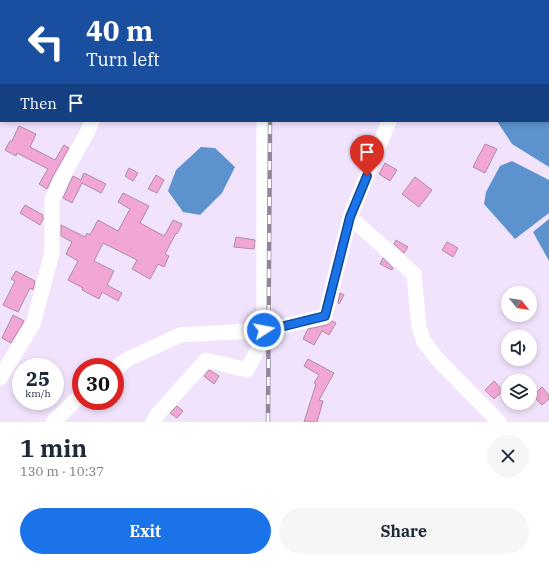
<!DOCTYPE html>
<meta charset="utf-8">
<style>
:root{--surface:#fff;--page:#f6f6f7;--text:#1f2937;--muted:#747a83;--accent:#1a73e8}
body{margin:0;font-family:"IBM Plex Serif",serif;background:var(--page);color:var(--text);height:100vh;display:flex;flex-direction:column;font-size:15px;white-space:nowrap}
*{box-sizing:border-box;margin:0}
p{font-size:13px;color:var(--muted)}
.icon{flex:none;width:22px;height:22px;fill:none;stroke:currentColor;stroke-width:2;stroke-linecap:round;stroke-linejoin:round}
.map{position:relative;height:422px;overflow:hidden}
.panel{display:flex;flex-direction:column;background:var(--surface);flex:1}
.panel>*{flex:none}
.top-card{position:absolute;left:0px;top:0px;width:549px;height:122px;box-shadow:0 2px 6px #0003;background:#1a4fa0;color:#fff;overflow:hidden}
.needle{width:26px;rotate:120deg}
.controls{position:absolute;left:501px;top:286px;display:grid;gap:8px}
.controls a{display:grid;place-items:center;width:36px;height:36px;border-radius:50%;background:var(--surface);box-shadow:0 2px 6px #0003;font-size:20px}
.speed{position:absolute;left:12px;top:358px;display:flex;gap:8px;font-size:20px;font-weight:700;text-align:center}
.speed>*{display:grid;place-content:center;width:52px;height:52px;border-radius:50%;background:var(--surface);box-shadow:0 2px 6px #0003;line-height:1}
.speed small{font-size:10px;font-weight:400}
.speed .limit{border:6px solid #d22;background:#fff;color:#111}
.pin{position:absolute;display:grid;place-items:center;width:34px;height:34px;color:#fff;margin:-41px -17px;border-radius:50% 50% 50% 0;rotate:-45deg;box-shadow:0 0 4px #0007}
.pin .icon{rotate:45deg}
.me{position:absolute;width:44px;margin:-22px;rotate:79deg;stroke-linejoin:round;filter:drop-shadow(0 0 3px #0008)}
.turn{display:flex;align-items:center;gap:14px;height:84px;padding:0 20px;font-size:18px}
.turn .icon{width:52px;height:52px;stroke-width:2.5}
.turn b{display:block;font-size:28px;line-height:34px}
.then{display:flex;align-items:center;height:38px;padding:0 20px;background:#0003;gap:8px;font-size:15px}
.round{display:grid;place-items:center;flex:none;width:42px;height:42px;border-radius:21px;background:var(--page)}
.overview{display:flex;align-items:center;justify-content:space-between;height:68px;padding:0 20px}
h1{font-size:24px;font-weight:700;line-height:30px}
.cta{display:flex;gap:8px;margin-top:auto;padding:8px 20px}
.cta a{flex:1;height:46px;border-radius:24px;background:var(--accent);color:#fff;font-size:16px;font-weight:700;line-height:46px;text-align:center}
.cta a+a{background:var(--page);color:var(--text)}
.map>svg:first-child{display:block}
.water{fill:#5c93ce}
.building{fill:#f1a6d5;stroke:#ab90a0}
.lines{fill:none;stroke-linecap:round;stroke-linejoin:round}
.minor{stroke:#fff;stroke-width:15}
.rail-casing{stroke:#92879a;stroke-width:4.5}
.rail{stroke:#fff;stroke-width:3;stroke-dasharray:9;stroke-linecap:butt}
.route-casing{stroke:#114b97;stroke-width:10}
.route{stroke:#1a73e8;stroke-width:7}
</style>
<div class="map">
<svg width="549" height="422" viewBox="0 0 549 422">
<rect width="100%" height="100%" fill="#f2e3fd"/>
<path class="water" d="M548,107h1v60l-37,-23 -15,-23h51z
M201,147l14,1 20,19 -13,26 -22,22 -17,-3 -15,-21 8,-21z
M512,161l37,19v33l-34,26 -31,-35 2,-12 14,-26z
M549,219v42l-16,-29z"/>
<path class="building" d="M19,126l17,8 -6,13 25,13 9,-15 5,3 -16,28 -6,13 -8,-5 9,-15 -31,-16 -1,3 -11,-6 5,-9h2z
M485,144l12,5 -12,24 -12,-6z
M385,163l12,7 -7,11 -11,-7z
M129,168l9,5 -5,8 -8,-5z
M84,173l22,11 -5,9 -19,-10 -10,20 -9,-5 10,-22 8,4z
M156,175l8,5 -7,13 -9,-4z
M415,177l17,13 -13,17 -17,-13z
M123,193l26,13 -9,17 24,13 2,-3 7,-13 9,4 -5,10 -1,-1 -11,21 4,2 -5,11 -6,-3 -8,15 -18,-10 5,-9 -34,-17 -9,18 20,10 -7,14 15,8 -4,8 -16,-9 -3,7 -17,-9 1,-2 -15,-8 10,-19 -12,-7 6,-12 -11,-6v-11l24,12 2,-4 3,2 8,-15 20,11 12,-22 -12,-7z
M25,205l18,10v4l-3,6 -20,-12z
M236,237l19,3 -1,9 -20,-2z
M396,240l12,7 -4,6 -10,-9z
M447,242l11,6 -5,9 -11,-7z
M383,258l10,10 -1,2 -12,-6z
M16,271l19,10 -2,9 -3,-2 -12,24 -15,-7 12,-24 -4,-2z
M340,293l4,2 -5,9 -1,-1z
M13,315l11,6 -13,22 -9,-5z
M332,321l4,2 -7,12 -7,-4 -8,14 -11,-6 5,-10 19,-4z
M308,359l26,14 -15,27 4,1 -6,21h-13l12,-38 -2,-1 5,-8 -15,-9z
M209,370l2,1 8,5 -5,8 -10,-8z
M494,381l9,10 -9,8 -9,-9z
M542,387l7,8v4l-7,6 -9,-9z
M177,406l6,5 -6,7 -7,-5z"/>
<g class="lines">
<path class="minor" d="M536,0l2,1
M159,1v-1
M264,1v-1
M548,6l1,1
M264,121v209
M350,217l64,57 5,53 5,15 15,19 60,61
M115,369l13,-10 52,-24 88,-5 57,-14 25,-99 39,-96
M0,378l33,-54 19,-71v-53l9,-20 27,-49 4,-10
M53,422l28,-27
M153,422l4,-7 49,-55 41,10 21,-40"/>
<g class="rail-casing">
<path id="rail" d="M270,1v-1
M268,422l2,-301"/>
</g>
<use href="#rail" class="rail"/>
</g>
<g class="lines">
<g class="route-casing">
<path id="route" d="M264,330h4l57,-14 25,-99 17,-41"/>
</g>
<use href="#route" class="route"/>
</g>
</svg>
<div class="controls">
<a><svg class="needle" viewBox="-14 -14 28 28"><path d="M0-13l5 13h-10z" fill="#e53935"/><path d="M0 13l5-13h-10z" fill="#747a83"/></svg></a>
<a><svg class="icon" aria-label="sound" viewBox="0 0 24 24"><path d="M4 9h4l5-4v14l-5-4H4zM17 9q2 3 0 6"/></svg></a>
<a><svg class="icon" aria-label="layers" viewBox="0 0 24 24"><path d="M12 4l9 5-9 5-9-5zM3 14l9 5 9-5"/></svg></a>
</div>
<div class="speed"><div>25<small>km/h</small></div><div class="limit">30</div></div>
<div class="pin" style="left:367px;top:176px;background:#d93025"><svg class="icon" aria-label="arrive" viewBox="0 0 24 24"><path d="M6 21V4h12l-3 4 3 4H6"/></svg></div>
<svg class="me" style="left:264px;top:330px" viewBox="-20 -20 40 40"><circle r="17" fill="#1a73e8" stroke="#fff" stroke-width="3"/><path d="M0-11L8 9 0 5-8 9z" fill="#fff"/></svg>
<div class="top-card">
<div class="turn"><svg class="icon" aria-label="left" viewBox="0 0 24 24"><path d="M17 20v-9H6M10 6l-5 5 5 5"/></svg><div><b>40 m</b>Turn left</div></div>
<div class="then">Then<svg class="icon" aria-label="arrive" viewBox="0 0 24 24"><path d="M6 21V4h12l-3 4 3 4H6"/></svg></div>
</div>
</div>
<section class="panel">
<div class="overview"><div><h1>1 min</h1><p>130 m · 10:37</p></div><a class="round"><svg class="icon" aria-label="close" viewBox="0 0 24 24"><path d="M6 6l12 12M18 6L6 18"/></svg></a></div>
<div class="cta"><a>Exit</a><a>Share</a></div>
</section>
